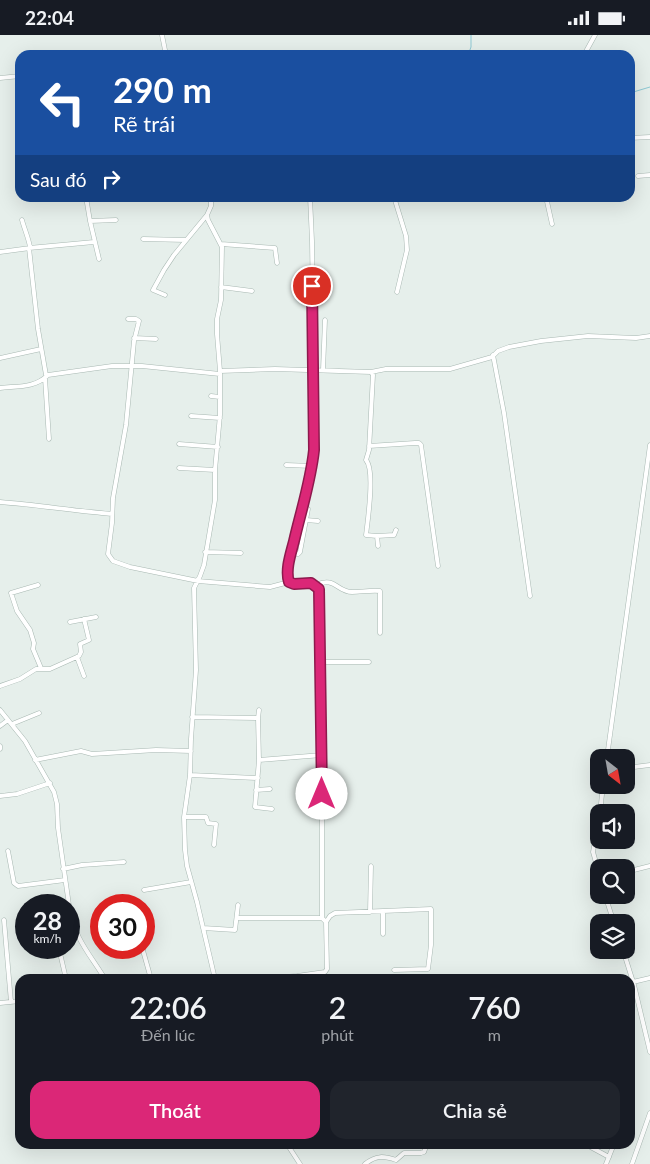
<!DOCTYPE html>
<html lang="vi">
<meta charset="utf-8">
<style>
:root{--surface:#171b24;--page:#20242c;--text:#f1f3f6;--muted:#9ea1a6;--accent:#db2777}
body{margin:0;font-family:Lato,sans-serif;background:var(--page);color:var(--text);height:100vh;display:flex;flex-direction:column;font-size:19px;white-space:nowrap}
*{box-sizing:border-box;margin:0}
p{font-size:16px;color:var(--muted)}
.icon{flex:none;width:28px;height:28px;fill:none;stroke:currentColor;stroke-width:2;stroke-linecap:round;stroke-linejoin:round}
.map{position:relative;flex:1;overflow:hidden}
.drawer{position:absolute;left:15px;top:939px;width:620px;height:175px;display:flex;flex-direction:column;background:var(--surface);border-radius:15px;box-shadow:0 5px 20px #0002}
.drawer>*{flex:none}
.banner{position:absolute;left:15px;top:15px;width:620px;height:152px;border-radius:15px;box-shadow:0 5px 20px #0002;background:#1a4fa0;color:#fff;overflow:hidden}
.needle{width:32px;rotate:149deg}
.buttons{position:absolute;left:590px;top:714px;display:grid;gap:10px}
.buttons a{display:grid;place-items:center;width:45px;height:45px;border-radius:10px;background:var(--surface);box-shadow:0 5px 20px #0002;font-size:25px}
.speed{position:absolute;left:15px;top:859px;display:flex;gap:10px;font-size:25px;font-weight:700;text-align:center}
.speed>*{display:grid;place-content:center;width:65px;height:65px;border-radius:50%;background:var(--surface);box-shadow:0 5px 20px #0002;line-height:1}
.speed small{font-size:12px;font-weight:400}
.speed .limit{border:8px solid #d22;background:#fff;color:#111}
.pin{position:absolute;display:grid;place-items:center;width:42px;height:42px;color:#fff;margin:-21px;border:2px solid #fff;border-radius:50%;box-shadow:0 1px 5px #0007}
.me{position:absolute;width:55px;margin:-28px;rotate:0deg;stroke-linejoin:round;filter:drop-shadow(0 0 4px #0008)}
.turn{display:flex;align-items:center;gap:18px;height:105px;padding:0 15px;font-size:22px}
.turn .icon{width:65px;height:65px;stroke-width:2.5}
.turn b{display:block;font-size:35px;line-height:42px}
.then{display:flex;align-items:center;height:48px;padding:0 15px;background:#0003;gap:10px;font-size:19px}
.eta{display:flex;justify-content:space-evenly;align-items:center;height:85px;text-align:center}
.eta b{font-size:30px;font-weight:600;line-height:35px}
.primary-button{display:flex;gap:10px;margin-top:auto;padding:10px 15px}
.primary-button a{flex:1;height:58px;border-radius:15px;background:var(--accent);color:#fff;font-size:20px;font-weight:600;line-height:58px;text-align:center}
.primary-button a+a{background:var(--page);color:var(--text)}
.status{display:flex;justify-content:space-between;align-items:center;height:35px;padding:0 25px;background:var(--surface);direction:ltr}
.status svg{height:14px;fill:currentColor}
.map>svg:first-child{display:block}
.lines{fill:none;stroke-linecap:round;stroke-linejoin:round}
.stream{stroke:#8ec9d4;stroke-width:1}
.minor-casing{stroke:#a8b8b2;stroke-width:5}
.minor{stroke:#fff;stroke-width:4}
.route-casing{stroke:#8e194d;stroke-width:12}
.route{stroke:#db2777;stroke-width:9}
</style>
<div class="status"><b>22:04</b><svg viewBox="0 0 49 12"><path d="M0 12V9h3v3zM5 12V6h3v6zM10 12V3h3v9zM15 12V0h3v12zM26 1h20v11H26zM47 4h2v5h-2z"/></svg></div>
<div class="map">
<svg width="650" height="1129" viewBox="0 0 650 1129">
<rect width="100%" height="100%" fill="#e6efeb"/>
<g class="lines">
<path class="stream" d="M468,20l3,-8v-12
M630,58l20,-6"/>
<g class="minor-casing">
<path id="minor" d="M162,0l4,20
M215,20l48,-2 30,2
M584,20l11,-20
M0,43l20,-2
M630,103l20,-1
M638,141l12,-1
M86,162l4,24 26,-1
M208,162l3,4v5l-4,9 1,5 14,27 -1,53 -4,19v15l3,37v44l-5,55v30l-11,65 -4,11 -6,12 2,82 -5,69 -1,36 -6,42 1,33 2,16 10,36 18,77
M310,162l2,44 3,198c-1,8 -1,18 -3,27 -4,26 -30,94 -23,116 9,4 18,0 27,3 19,-9 21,7 36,7 9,0 19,-2 28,-1v42
M394,162l12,39 1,14 -10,42
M546,162l6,27
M167,163h43
M90,186l9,38
M143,204l43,1
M221,209l54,4 2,15
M0,217l30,-4c0,-6 -6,-20 -8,-28
M221,252l31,4
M165,260l-12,-5 11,-20 10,-15 33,-40
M128,284h8l3,2 -5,20 -8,84 -13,73 -1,25 -4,31 5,7 17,6 68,14 72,6 19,-5
M134,303l22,1
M493,320l11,58 26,183
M0,323l41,-9
M323,335l2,-50
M220,336l55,-2 96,3 2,3 -4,75 -3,10c9,10 2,59 0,75l11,1 1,10
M371,337l15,-3h64l42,-12 6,-6 11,-4 32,-6 47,-5 48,2 14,-2
M46,340l-8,-46 -9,-81 65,-6
M45,343l4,61
M0,353c18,-2 35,0 48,-13l64,-9h30l78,8
M211,361l9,1
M191,381l29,2
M179,409l39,3
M369,411l46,-3h4l2,2 17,121
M286,430l26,1
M179,433l36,2
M0,467c38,3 75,9 112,12
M306,485l12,1
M377,501l17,-1 2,-5
M205,517l36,1
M291,518l7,1 2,-2 8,-43 -6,-3
M38,550l-27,8 6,18 13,19 4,13 -1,6 8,19
M70,587l26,-5
M77,622l7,19
M320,627h49
M0,651l20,-7 16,-10h14l29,-13 2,-4 -1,-8 9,-4 -5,-21
M0,675l25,31 29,51 3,12 1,24 11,77
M192,682l66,1 1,-8
M258,683l1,42 -4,47 17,2
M12,689l27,-11
M0,691l8,-6
M0,711v3
M607,722l43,-312
M35,725l46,-9 11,3 64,-4 35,1
M259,725l63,-5
M626,733l24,-3
M190,740l68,3
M256,755l14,-1
M0,761l17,-2 33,-11
M600,778l3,-28
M184,782h22l2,6 8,1 -2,21
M599,783l-6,34 6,21
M8,816l6,32 4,3 47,-6
M63,834l19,-4 42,-3
M626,837l24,-6
M144,855l47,-8
M605,860l9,28
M69,871c5,32 20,47 36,73
M383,876v23
M370,877l1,-46
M237,883h85
M4,885l7,82
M326,887l4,-6 5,-3 96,-4v36l-3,24 -34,1
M203,893l32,2 3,-25
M142,912l9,32
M623,915l11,35 16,67
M60,918l6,26
M253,944l44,-3 28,-4 2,-3 -1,-47 -4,-4v-163l-3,-166 -3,-4
M633,947l17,-4
M0,968l20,-2
M287,1109l13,20
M585,1109l24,13
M555,1111l1,-2
M365,1129c11,-9 19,-8 31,-4l8,-7h17l3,-1 3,-8
M606,1129l8,-20
M632,1129l18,-51"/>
</g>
<use href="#minor" class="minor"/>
</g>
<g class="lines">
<g class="route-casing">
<path id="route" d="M312,251l2,164c-3,30 -13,61 -20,91 -3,12 -9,29 -5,41l5,2 17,-1 8,6 3,205"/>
</g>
<use href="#route" class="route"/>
</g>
</svg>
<div class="buttons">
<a><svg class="needle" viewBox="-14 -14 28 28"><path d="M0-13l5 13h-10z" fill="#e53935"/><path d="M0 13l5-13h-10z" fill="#9ea1a6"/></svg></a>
<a><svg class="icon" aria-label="sound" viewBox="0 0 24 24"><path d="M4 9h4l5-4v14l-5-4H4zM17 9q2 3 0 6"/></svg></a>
<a><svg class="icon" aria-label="search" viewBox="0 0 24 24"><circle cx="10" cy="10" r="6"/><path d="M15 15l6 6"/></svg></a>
<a><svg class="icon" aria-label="layers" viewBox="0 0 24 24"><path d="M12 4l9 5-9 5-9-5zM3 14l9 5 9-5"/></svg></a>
</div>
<div class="speed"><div>28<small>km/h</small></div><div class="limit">30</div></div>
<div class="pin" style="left:312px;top:251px;background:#d93025"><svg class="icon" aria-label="arrive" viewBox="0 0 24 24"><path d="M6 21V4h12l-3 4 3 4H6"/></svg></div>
<svg class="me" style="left:322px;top:759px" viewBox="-20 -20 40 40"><circle r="19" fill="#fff"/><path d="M0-13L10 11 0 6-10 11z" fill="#db2777"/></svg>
<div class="banner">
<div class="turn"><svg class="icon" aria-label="left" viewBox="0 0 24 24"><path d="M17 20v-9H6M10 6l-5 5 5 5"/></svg><div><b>290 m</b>Rẽ trái</div></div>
<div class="then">Sau đó<svg class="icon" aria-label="right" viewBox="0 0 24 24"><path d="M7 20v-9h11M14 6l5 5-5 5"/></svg></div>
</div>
<section class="drawer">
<div class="eta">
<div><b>22:06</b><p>Đến lúc</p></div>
<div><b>2</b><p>phút</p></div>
<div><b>760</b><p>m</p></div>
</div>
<div class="primary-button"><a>Thoát</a><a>Chia sẻ</a></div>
</section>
</div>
